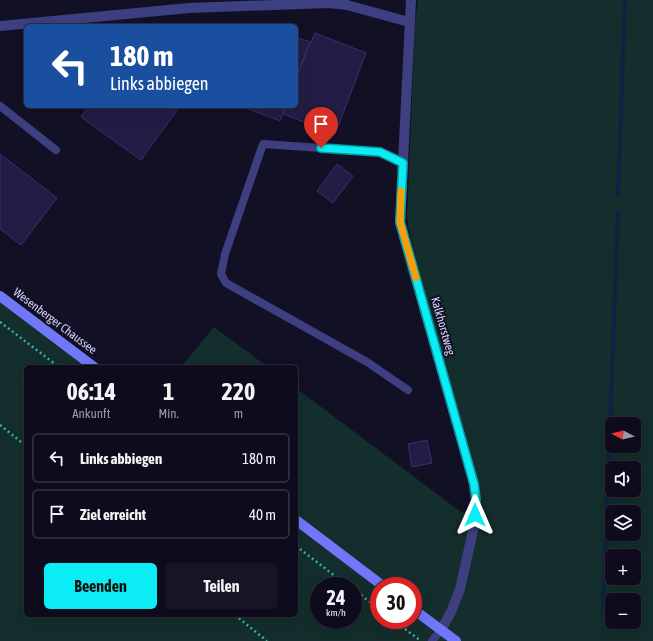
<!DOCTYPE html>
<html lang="de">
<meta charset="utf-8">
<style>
:root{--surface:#0e0c1c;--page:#171525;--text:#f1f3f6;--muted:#9b9ba3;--line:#2e2c3b;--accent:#0becf4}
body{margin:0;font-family:"Asap Condensed",sans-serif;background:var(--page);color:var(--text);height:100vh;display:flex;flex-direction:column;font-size:15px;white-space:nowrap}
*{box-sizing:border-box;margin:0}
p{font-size:13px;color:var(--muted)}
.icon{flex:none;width:22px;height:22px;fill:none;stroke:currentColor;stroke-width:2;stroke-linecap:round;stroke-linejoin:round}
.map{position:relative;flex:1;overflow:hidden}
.panel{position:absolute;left:24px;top:365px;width:274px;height:252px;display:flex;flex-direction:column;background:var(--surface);border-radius:6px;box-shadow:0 4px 16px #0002,0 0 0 1px var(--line)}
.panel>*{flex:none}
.top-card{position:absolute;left:24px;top:24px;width:274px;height:84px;border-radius:6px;box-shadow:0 4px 16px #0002,0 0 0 1px var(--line);background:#1a4fa0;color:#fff;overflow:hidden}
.needle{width:26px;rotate:277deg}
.controls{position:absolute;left:605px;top:417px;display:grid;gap:8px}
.controls a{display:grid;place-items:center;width:36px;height:36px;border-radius:6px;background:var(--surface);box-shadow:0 4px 16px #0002,0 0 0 1px var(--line);font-size:20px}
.speed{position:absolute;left:310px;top:577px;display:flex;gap:8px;font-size:20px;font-weight:700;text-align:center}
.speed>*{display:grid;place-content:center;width:52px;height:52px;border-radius:50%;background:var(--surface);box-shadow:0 4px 16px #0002,0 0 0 1px var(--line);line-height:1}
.speed small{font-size:10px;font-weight:400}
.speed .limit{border:6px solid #d22;background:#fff;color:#111}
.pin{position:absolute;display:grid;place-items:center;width:34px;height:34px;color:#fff;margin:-41px -17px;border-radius:50% 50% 50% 0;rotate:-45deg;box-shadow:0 0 4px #0007}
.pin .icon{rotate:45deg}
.me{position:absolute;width:44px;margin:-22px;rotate:0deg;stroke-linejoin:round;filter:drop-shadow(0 0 3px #0008)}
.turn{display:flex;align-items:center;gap:14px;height:84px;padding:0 20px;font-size:18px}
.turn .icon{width:52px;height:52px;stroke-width:2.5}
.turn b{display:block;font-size:28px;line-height:34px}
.eta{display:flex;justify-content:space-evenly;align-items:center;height:68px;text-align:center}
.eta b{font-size:24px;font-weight:700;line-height:28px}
.button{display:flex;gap:8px;margin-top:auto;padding:8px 20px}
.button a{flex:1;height:46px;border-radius:6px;background:var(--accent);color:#111;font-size:16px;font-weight:700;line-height:46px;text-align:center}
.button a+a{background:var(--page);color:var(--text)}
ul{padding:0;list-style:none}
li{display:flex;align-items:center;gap:12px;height:50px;margin:0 8px 6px;padding:0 12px;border:2px solid var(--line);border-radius:6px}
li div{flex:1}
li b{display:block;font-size:15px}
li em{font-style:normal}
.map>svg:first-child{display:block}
.green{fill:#132e2c;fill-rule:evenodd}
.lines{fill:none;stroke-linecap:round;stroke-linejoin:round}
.stream{stroke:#0c2341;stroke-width:4}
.building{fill:#221d45;stroke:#383070}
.path{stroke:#35b2a2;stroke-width:2.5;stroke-dasharray:2 3;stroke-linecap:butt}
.lane{stroke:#3d3f81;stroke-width:8}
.street{stroke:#3d3f81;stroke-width:10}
.secondary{stroke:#7177f9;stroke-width:10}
.route-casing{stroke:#07999f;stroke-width:10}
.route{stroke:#0becf4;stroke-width:7}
.slow{stroke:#f59e0b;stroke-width:7}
.labels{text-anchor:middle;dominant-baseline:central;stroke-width:4;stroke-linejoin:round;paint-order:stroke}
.street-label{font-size:12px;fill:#d7d5fd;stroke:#121025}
</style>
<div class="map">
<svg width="653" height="641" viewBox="0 0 653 641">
<rect width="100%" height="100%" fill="#121025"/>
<path class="green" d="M418,0h235v641h-653v-341l90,67h-64v248h270v-227l165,124 12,-2 -1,-18 -60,-248 -5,-27 8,-194zM612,424h22v22h-22zM612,468h22v22h-22zM612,512h22v22h-22zM612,556h22v22h-22zM319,586h34v34h-34zM379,586h34v34h-34zM612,600h22v22h-22z
M214,327l54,40h-87z"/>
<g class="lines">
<path class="stream" d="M618,196l7,-196
M603,612l15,-400"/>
</g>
<path class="building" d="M315,33l51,20 -31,81 -52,-20 3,-8h10v-27l14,-37h1z
M296,37l14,5 -14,37z
M89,106h91l-39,54 -60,-43z
M241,106h45l-6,15z
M0,154l57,44 -36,47 -21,-16z
M337,164l16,12 -20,27 -16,-12z
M427,440l5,23 -20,4 -4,-23z"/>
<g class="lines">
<path class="path" d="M0,322l59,45
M0,425l26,21
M296,546l52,40
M353,589l26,20
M235,615l32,26
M393,620l28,21"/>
<path class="lane" d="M0,106l56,44
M403,163l-24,-11 -116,-8 -38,110 -4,20 5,9 141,79 41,28
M432,641l9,-11"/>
<path class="street" d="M411,0l-11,223 74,261 2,16 -2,26 -14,63 -9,23 -10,18
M0,26l189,-18 140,-5 18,2 62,17"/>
<path class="secondary" d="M0,296l94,71
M296,520l87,66
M413,609l43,32"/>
</g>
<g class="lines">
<g class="route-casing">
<path id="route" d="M321,148l59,4 23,11 -3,59 74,262 2,16 -1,15"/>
</g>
<use href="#route" class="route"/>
<path class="slow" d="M401,191l-1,31 16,56"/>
</g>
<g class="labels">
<g class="street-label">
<text transform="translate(55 321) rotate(37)">Wesenberger Chaussee</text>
<text transform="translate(443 326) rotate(74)">Kalkhorstweg</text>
</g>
</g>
</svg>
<div class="controls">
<a><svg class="needle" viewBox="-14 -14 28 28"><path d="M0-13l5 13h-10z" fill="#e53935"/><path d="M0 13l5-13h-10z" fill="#9b9ba3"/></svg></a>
<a><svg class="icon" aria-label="sound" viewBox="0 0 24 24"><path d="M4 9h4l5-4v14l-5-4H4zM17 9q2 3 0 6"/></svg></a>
<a><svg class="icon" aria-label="layers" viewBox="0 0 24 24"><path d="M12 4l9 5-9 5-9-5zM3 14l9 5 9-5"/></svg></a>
<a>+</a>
<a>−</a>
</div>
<div class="speed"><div>24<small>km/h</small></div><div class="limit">30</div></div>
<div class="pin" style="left:321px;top:148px;background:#d93025"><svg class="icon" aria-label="arrive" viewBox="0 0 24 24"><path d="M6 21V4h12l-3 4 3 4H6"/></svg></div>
<svg class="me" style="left:475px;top:515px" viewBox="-20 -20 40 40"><path d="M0-17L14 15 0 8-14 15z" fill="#0becf4" stroke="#fff" stroke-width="4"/></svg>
<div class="top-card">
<div class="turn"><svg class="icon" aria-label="left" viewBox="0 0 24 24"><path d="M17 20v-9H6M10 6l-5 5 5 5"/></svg><div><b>180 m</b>Links abbiegen</div></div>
</div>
<section class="panel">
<div class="eta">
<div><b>06:14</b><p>Ankunft</p></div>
<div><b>1</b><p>Min.</p></div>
<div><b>220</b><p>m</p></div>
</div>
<ul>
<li><svg class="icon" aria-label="left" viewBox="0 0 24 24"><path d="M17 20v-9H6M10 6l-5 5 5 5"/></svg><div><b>Links abbiegen</b></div><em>180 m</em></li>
<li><svg class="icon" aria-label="arrive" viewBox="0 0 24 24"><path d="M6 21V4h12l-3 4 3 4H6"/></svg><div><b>Ziel erreicht</b></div><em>40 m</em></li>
</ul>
<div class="button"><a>Beenden</a><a>Teilen</a></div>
</section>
</div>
